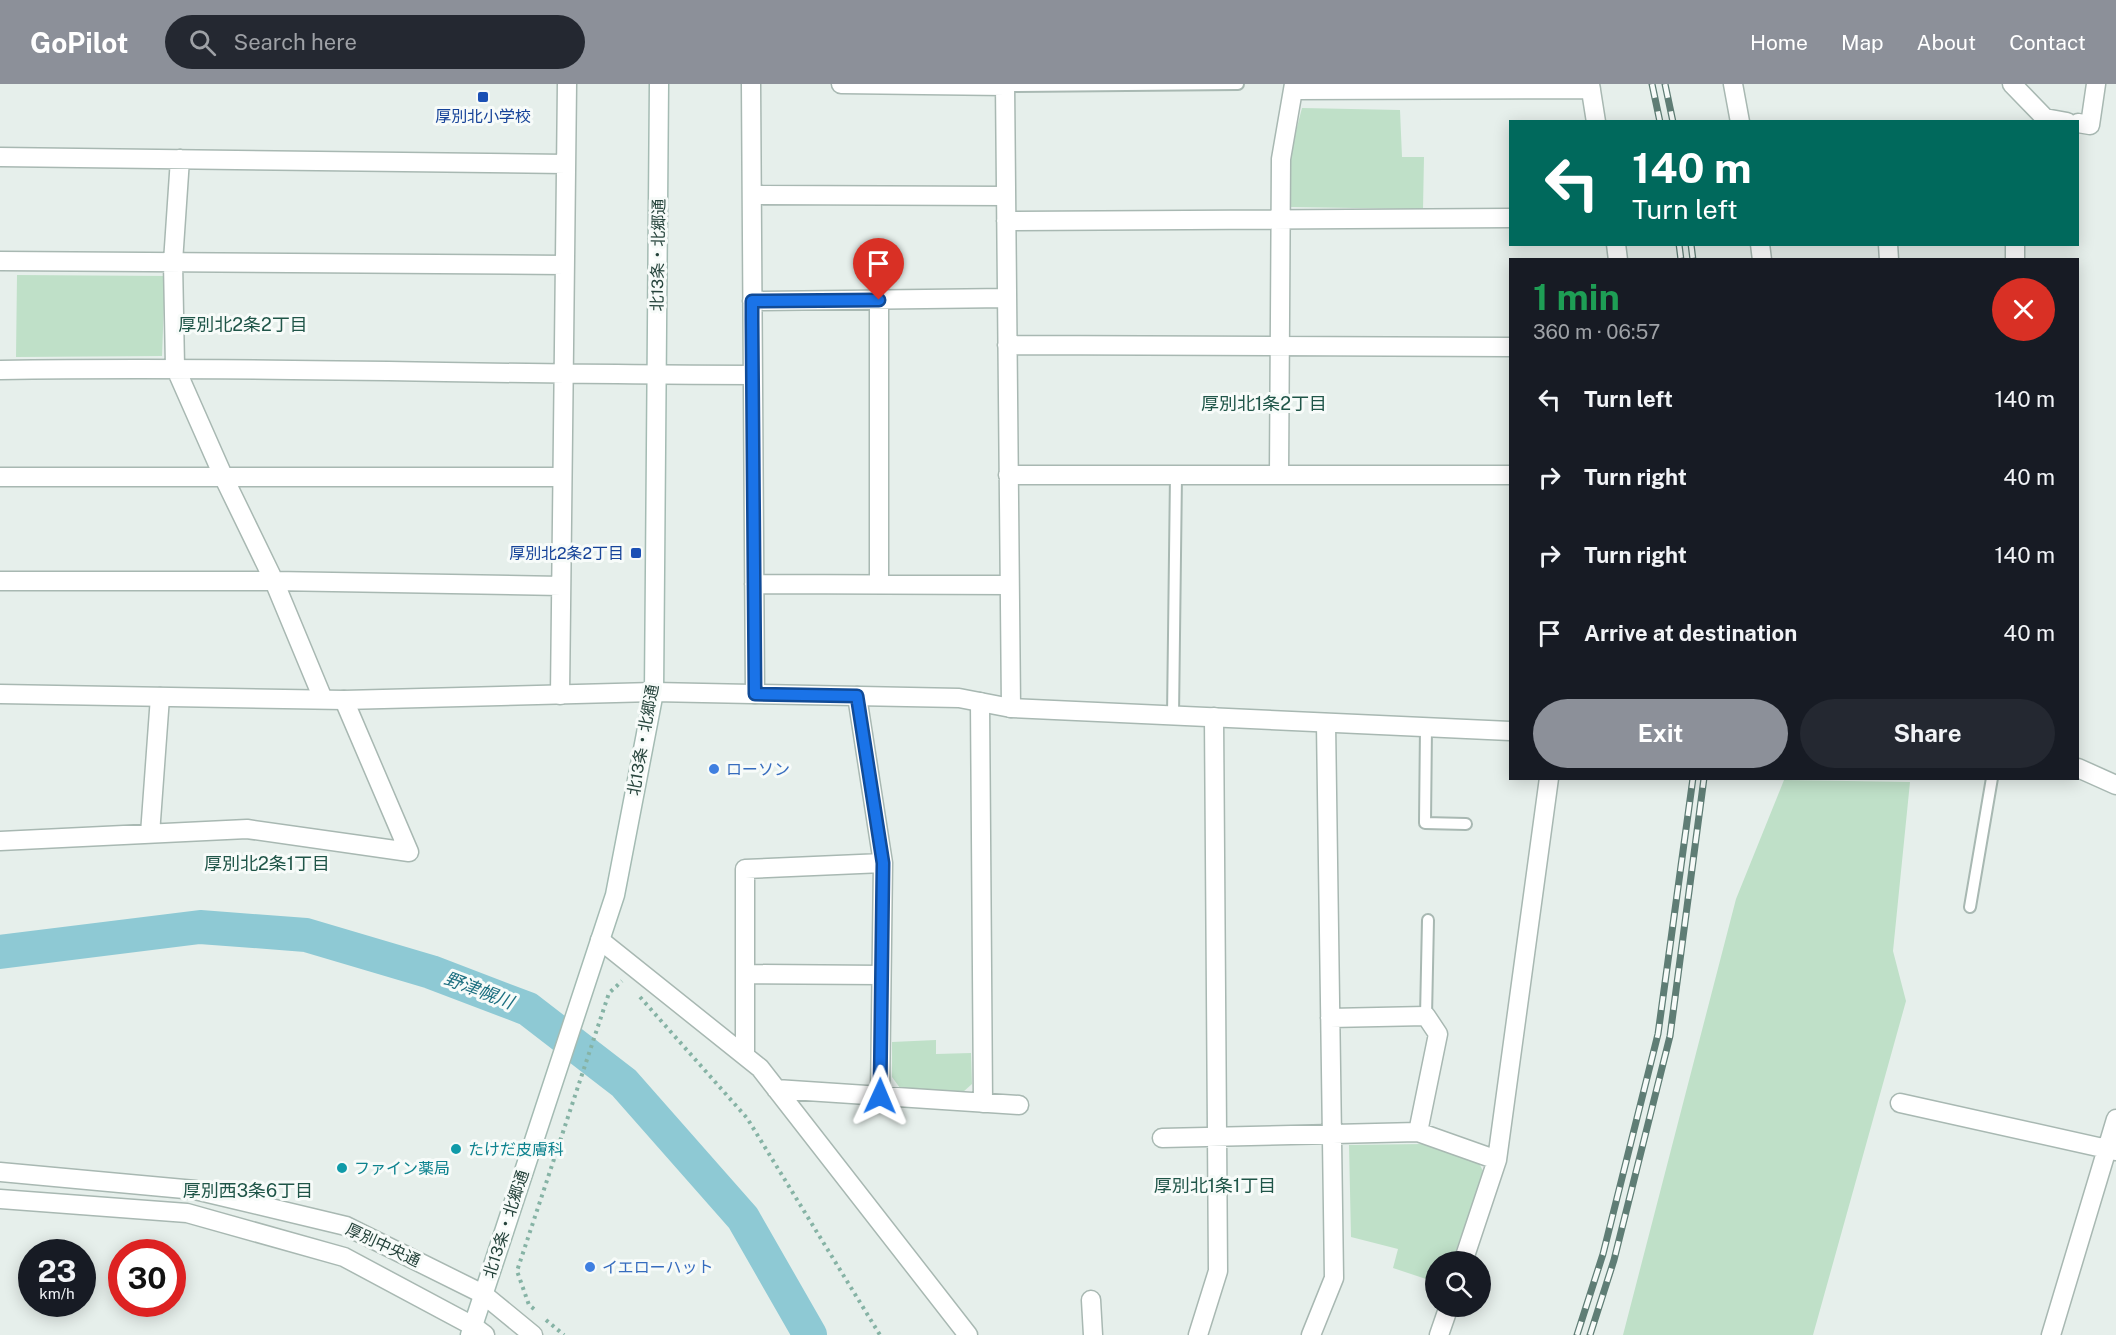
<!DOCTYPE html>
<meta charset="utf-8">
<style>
:root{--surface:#171b24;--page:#242831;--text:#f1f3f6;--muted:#9ea1a6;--accent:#8c9099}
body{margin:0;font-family:"Public Sans","Noto Sans JP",sans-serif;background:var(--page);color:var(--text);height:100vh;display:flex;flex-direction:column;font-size:22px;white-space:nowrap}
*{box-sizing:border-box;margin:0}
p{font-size:20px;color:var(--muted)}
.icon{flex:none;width:33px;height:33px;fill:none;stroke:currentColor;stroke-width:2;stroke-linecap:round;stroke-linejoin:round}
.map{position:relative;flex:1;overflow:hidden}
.side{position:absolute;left:1509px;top:174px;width:570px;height:522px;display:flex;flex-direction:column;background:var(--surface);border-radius:0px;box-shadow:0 3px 15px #0003}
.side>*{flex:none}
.top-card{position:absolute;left:1509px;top:36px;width:570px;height:126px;border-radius:0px;box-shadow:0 3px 15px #0003;background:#00695c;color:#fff;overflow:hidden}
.fabs{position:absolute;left:1425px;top:1167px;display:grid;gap:12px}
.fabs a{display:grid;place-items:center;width:66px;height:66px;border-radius:50%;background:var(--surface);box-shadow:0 3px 15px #0003;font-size:30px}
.speed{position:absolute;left:18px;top:1155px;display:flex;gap:12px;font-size:30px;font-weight:700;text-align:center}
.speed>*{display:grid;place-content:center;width:78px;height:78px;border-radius:50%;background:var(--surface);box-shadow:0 3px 15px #0003;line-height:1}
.speed small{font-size:15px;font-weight:400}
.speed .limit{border:9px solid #d22;background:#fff;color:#111}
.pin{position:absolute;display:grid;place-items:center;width:51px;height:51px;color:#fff;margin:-62px -26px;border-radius:50% 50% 50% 0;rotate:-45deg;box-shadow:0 0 6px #0007}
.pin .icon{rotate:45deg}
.me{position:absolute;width:66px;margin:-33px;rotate:1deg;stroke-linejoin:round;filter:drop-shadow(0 0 4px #0008)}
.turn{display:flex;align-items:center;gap:21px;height:126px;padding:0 24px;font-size:27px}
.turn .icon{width:78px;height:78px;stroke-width:2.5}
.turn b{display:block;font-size:42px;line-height:51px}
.round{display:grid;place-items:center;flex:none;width:63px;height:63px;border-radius:32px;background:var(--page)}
.headline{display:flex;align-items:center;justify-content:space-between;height:102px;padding:0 24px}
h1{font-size:36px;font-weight:700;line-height:45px;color:#1e9e55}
.cta{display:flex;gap:12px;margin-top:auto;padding:12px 24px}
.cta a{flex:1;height:69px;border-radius:36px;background:var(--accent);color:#fff;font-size:24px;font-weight:700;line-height:69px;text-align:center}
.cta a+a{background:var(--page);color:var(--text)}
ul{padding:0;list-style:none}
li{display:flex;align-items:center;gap:18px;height:78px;padding:0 24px}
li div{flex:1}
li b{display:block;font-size:22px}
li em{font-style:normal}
header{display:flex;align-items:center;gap:36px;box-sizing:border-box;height:84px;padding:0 30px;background:var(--accent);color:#fff}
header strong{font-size:28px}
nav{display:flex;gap:33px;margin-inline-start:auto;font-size:21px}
.search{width:420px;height:54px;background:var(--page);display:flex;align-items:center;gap:15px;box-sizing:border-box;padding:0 21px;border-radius:33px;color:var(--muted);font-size:22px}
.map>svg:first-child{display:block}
.green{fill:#bfe0c8}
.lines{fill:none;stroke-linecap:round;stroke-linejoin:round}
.river{stroke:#8ec9d4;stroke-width:34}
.service-casing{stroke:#a8b8b2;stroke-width:14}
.minor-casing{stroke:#a8b8b2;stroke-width:21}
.tertiary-casing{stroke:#a8b8b2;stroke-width:21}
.secondary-casing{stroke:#a4bbb3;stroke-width:21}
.path{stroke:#86b3a5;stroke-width:4;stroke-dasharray:3 4.5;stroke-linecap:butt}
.service{stroke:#fff;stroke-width:10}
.minor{stroke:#fff;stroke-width:18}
.tertiary{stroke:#fff;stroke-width:18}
.secondary{stroke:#fff;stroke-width:18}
.rail-casing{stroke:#5f7d75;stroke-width:7}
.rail{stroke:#f7fbf9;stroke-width:4.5;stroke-dasharray:14;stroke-linecap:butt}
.route-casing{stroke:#114b97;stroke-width:15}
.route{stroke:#1a73e8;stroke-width:10}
.transit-dot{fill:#1a4fb4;stroke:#f7fbf9;stroke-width:2}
.shop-dot{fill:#3f7fe0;stroke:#f7fbf9;stroke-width:2}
.culture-dot{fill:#0f9aa8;stroke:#f7fbf9;stroke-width:2}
.labels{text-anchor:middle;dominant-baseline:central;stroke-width:6;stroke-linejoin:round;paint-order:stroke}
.transit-label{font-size:16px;fill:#164399;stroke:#f7fbf9}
.street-label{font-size:16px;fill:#24423a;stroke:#f7fbf9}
.shop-label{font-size:16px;fill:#366cbe;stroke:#f7fbf9;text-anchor:start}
.culture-label{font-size:16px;fill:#0d838f;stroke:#f7fbf9;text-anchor:start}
.neighbourhood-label{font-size:18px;fill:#1f5548;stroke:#f7fbf9}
.water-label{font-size:18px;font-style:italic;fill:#1c6f80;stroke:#f7fbf9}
</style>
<header>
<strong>GoPilot</strong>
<div class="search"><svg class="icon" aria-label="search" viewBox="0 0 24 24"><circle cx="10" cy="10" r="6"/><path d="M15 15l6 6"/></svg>Search here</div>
<nav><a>Home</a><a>Map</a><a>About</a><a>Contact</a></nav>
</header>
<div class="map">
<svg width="2116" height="1251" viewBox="0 0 2116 1251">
<rect width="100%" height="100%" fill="#e6efeb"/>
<path class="green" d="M1302,24l98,2 2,47h22l-1,52 -133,-2v-53z
M17,191l148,1 -3,80 -146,1z
M1784,696l126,2 -17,169 13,50 -93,334h-190l113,-436z
M936,956v14l35,-1 1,31 -9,8 -63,-4 -8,-11v-35z
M1423,1060l56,19 5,10 -32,88 -16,1 -1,20 -42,-14 5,-19 -47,-12 -2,-92z"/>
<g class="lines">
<path class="river" d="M0,868l200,-25 106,8 125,37 97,37 96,74 119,135 67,117"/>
<g class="service-casing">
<path id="service" d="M1005,2l233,-2
M1173,632l3,-241
M1426,643l-1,96 41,1
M1970,823l22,-129
M1426,932l2,-96"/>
</g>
<g class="minor-casing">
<path id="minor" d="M751,0l4,610
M841,0l164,2
M1005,0l6,624
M1590,0l6,38
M1733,0l7,38
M2012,0l33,34 22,4
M1294,6l297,-1
M2078,39l12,2 6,-41
M0,73l566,7
M180,75l-7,103 2,105 49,111 50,103 49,118
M752,111l254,1
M1006,137l504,-3
M1616,160l2,16
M1760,160l2,16
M1888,160l1,16
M2015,176v-16
M0,177l565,4
M879,216v284
M752,217l255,-3
M1007,261l503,2
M0,286c251,-4 502,5 753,5
M1008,391h502
M1279,391l2,-316 13,-75
M0,393h562
M0,497h274l287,5
M754,500l255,1
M560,611l7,-611
M857,612l26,167 -3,233
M980,618l3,401
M150,750l10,-137
M0,757l247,-12 162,23 -65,-152
M600,856l160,128 208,267
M745,890l136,1
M1330,934l96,-2 12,18 -20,98
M745,972v-187l138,-6
M776,1005l243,16
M1900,1019l216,48
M1162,1054l256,-6 79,28
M1463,1178l34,-102 52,-382
M1091,1216l2,35
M1198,1251l20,-64 -4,-554
M1311,1251l23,-57 -8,-555
M1439,1251l10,-29
M2051,1251l65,-216"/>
</g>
<g class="tertiary-casing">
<path id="tertiary" d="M0,610l344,6 310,-8 305,6 52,10 499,23
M2078,684l38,17
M0,1088l195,18 151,36 137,68 50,41
M0,1115l187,14 157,44 129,69 12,9"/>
</g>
<g class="secondary-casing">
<path id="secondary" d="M470,1251l145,-440 39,-203 5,-608"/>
</g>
<path class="path" d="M640,913l107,121 133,217
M534,1225l-5,-4 -12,-34 92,-278 13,-12
M546,1236l18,15"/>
<use href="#service" class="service"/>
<use href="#minor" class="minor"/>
<use href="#tertiary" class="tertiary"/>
<use href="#secondary" class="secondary"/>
<g class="rail-casing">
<path id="rail" d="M1652,0l8,38
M1665,0l8,38
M1679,160l2,16
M1691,160l2,16
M1577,1251l26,-81 55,-220 35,-256
M1590,1251l24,-75 56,-224 34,-258"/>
</g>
<use href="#rail" class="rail"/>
</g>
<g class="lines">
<g class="route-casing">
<path id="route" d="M879,216l-127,1v19l3,374 102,2 26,167 -3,233"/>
</g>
<use href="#route" class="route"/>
</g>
<g class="transit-dot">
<rect x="477" y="7" width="12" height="12" rx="3"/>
<rect x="630" y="463" width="12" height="12" rx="3"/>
</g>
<g class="shop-dot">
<circle cx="714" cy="685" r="6"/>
<circle cx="590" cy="1183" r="6"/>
</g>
<g class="culture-dot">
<circle cx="456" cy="1065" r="6"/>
<circle cx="342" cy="1084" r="6"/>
</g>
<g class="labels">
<g class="transit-label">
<text x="483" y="32">厚別北小学校</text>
<text x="624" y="469" text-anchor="end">厚別北2条2丁目</text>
</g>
<g class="street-label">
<text transform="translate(658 171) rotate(-89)">北13条・北郷通</text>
<text transform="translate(643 656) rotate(-80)">北13条・北郷通</text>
<text transform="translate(506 1140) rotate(-72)">北13条・北郷通</text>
<text transform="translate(383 1161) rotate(25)">厚別中央通</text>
</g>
<g class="shop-label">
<text x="726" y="685">ローソン</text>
<text x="602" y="1183">イエローハット</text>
</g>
<g class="culture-label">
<text x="468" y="1065">たけだ皮膚科</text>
<text x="354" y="1084">ファイン薬局</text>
</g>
<g class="neighbourhood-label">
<text x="243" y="240">厚別北2条2丁目</text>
<text x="1264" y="319">厚別北1条2丁目</text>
<text x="267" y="779">厚別北2条1丁目</text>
<text x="1215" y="1101">厚別北1条1丁目</text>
<text x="248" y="1106">厚別西3条6丁目</text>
</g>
<g class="water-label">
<text transform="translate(479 906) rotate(21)">野津幌川</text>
</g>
</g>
</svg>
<div class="fabs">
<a><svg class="icon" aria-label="search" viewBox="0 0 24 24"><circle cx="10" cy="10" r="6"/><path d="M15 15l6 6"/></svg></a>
</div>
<div class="speed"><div>23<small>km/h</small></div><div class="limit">30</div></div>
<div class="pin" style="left:879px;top:216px;background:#d93025"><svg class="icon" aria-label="arrive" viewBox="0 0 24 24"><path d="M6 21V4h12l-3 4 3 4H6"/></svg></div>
<svg class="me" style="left:880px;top:1012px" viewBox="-20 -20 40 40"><path d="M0-17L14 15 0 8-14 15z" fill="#1a73e8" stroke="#fff" stroke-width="4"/></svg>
<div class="top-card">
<div class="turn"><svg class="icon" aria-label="left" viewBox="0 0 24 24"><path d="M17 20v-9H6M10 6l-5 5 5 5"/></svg><div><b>140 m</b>Turn left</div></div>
</div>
<section class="side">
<div class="headline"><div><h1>1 min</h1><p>360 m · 06:57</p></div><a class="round" style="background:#d93025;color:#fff"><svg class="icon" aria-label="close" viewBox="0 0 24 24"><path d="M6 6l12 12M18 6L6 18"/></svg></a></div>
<ul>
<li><svg class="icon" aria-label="left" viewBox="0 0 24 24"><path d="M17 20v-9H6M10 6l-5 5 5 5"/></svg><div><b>Turn left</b></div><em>140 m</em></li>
<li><svg class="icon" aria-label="right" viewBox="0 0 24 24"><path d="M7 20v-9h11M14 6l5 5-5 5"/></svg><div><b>Turn right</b></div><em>40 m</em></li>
<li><svg class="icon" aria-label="right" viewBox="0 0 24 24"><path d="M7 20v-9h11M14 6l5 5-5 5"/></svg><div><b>Turn right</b></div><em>140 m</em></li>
<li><svg class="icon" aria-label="arrive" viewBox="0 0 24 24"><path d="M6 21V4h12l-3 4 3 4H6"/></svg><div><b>Arrive at destination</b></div><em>40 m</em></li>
</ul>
<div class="cta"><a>Exit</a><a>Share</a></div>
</section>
</div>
